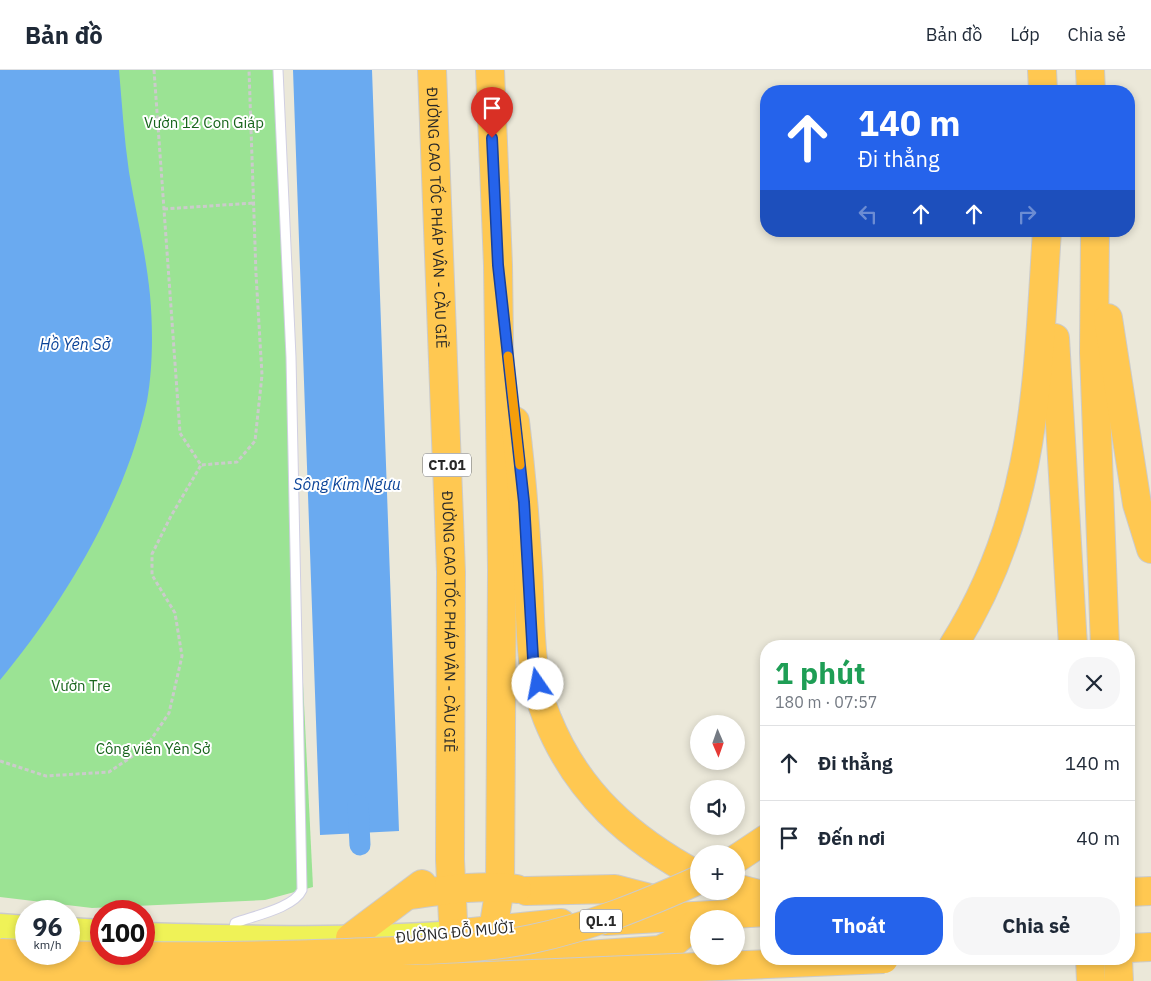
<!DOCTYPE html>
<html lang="vi">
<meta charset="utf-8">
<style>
:root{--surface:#fff;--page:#f6f6f7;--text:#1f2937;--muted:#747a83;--line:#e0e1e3;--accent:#2563eb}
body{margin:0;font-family:"IBM Plex Sans",sans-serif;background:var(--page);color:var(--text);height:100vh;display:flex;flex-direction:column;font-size:19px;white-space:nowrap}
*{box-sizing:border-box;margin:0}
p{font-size:16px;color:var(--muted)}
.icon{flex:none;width:28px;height:28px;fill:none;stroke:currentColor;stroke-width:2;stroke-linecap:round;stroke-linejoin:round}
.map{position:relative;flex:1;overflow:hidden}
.panel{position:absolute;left:760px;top:570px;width:375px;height:325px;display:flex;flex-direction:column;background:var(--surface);border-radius:20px;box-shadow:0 2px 8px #0003}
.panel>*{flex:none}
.hud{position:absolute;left:760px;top:15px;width:375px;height:152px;border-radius:20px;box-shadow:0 2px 8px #0003;background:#2563eb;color:#fff;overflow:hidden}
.needle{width:32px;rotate:178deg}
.controls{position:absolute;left:690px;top:645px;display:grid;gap:10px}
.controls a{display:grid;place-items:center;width:55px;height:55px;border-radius:50%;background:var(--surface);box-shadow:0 2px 8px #0003;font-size:25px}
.speed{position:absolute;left:15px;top:830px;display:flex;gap:10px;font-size:25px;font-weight:700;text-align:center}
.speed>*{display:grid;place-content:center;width:65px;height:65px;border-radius:50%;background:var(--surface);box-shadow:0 2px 8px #0003;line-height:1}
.speed small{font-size:12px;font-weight:400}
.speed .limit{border:8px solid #d22;background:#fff;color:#111}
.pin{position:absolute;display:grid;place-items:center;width:42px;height:42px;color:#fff;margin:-51px -21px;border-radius:50% 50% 50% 0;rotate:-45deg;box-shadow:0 0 5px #0007}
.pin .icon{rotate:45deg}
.me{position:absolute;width:55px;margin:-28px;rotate:348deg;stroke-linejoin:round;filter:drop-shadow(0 0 4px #0008)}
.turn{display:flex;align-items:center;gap:18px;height:105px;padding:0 15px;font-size:22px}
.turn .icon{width:65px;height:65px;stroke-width:2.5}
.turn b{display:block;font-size:35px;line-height:42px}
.lanes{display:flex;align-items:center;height:48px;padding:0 15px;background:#0003;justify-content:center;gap:25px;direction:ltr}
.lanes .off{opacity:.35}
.round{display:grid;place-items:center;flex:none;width:52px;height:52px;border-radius:20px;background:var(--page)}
.head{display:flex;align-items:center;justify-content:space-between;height:85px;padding:0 15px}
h1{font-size:30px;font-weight:800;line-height:38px;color:#1e9e55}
.cta{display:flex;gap:10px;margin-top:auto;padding:10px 15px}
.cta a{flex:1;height:58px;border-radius:20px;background:var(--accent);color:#fff;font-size:20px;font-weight:800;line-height:58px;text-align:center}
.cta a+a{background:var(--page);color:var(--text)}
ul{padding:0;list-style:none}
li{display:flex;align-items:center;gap:15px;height:75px;padding:0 15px;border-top:1px solid var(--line)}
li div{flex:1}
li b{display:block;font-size:19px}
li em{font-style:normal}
header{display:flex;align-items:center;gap:30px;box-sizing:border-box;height:70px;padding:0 25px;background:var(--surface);border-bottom:1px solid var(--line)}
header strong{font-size:24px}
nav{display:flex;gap:28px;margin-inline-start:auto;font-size:18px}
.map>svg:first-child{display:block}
.green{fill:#9be394}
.water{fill:#6aaaf0}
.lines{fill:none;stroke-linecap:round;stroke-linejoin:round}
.canal{stroke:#6aaaf0;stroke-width:21}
.lane-casing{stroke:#d0cfe2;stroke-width:11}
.primary-casing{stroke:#cbcbcb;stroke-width:29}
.highway-casing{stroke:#cbcbcb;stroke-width:30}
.path{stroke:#cbcbcb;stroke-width:3;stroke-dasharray:4 2.5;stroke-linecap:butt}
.lane{stroke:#fff;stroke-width:9}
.primary{stroke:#eff257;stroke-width:26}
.highway{stroke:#ffc851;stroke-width:28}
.highway-bridge-casing{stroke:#cbcbcb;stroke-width:30;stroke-linecap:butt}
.highway-bridge{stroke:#ffc851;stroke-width:28}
.route-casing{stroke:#184099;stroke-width:12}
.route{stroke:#2563eb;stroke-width:9}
.slow{stroke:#f59e0b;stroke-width:9}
.labels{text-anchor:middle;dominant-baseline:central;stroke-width:4;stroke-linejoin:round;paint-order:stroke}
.shield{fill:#fff;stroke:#686868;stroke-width:1}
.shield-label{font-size:14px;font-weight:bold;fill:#282828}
.park-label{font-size:15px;fill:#18651c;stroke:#fff}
.street-label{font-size:15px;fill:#282828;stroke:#fff}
.water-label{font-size:16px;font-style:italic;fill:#0b4499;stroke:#fff}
</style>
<header>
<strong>Bản đồ</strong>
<nav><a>Bản đồ</a><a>Lớp</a><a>Chia sẻ</a></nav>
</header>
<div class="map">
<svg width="1151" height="911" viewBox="0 0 1151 911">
<rect width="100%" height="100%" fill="#ebe8d9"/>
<path class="green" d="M0,0h273l40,817 -48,13 -173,8 -92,-11z"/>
<path class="water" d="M0,0h119c3,34 5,68 10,102 7,41 17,82 21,123 3,33 3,73 -3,106 -21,99 -83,202 -147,279z
M293,0h79l27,761 -79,4z"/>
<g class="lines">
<path class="canal" d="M358,735l2,40"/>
<g class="lane-casing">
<path id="lane" d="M232,866l3,-13c18,-7 59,-15 67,-33l-11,-533 -13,-287"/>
</g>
<g class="primary-casing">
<path id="primary" d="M0,857l26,2
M69,861l32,2
M144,866c103,3 206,6 309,-2"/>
</g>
<g class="highway-casing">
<g id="highway">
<path id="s1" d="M432,0l19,502 -1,288 6,121"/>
<path d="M490,0l8,195 4,305 -2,317 -5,31 3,63"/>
<path d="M1042,0l1,21"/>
<path d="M1090,0l1,21"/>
<path d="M1095,161l-1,122 11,293"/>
<path d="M1108,248l29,186 14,45"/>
<path d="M1055,268l18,308"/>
<path d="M515,351c6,49 10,98 13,147 3,49 0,104 19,150 30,75 83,121 152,158"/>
<path d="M953,576c84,-133 84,-263 94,-415"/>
<path d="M736,789l30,-20"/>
<path d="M736,818l30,8"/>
<path d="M526,821l89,-2 54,14"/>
<path d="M1129,822l22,-1"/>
<path d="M410,825c35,-5 72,-11 107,-6"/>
<path d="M606,851l160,-9"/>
<path d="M453,864l108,-11"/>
<path d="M350,868l72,-54"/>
<path d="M1129,878l22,-1"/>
<path d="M1090,889l1,22"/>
<path d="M1118,889l1,22"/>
<path d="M498,891l162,-11 12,-6 27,-23"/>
</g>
</g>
<path class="path" d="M154,0l26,363 21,32 36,-3 18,-21 7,-66 -6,-101 -7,-204
M164,139l90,-6
M0,691l46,15 63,-4 37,-25 23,-34 13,-57 -7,-43 -23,-38v-21l19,-38 30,-51"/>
<use href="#lane" class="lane"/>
<use href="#primary" class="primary"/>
<use href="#highway" class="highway"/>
<g class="highway-bridge-casing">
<path id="highway-bridge" d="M0,883c116,5 231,4 347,0 62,-3 124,-2 185,-14 58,-12 113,-35 167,-59
M0,902l103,6 315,1 466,-20"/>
</g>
<use href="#highway-bridge" class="highway-bridge"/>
</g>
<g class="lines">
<g class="route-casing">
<path id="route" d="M492,68l6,127 26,237 9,156 5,26"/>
</g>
<use href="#route" class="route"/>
<path class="slow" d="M508,286l12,109"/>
</g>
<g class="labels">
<g class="shield">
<rect x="423" y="383.5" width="48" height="23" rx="4"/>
<rect x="580" y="839.5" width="42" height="23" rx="4"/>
</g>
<g class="shield-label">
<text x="447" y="395">CT.01</text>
<text x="601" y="851">QL.1</text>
</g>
<g class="park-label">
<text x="204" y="52">Vườn 12 Con Giáp</text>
<text x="81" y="615">Vườn Tre</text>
<text x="153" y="678">Công viên Yên Sở</text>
</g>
<g class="street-label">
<text stroke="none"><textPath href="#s1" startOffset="148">ĐƯỜNG CAO TỐC PHÁP VÂN - CẦU GIẼ</textPath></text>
<text stroke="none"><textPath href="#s1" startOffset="552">ĐƯỜNG CAO TỐC PHÁP VÂN - CẦU GIẼ</textPath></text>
<text transform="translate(455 862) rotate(-5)">ĐƯỜNG ĐỖ MƯỜI</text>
</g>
<g class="water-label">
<text x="75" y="274">Hồ Yên Sở</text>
<text x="347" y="414">Sông Kim Ngưu</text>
</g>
</g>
</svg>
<div class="controls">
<a><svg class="needle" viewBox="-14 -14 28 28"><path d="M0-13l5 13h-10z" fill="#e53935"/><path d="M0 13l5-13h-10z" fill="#747a83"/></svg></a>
<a><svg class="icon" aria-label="sound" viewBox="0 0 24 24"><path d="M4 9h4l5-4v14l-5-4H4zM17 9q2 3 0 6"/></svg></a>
<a>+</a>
<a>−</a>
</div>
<div class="speed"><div>96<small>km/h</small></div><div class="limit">100</div></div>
<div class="pin" style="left:492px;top:68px;background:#d93025"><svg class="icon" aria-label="arrive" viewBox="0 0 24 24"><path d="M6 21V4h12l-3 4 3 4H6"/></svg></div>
<svg class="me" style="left:538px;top:614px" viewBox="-20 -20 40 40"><circle r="19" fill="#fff"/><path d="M0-13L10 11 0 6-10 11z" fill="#2563eb"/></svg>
<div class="hud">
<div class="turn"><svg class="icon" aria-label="ahead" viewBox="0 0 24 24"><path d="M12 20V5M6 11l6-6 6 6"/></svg><div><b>140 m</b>Đi thẳng</div></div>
<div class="lanes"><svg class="icon off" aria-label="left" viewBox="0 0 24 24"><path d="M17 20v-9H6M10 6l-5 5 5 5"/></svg><svg class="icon" aria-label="ahead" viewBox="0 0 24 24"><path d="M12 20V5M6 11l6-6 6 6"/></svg><svg class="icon" aria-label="ahead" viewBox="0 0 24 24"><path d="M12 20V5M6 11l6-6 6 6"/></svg><svg class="icon off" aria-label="right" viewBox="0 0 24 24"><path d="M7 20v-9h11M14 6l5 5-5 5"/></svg></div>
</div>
<section class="panel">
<div class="head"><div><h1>1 phút</h1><p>180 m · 07:57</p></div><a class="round"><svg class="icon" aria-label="close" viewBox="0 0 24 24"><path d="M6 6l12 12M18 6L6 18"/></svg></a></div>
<ul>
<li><svg class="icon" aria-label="ahead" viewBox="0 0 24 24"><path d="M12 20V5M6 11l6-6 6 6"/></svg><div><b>Đi thẳng</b></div><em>140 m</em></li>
<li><svg class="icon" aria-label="arrive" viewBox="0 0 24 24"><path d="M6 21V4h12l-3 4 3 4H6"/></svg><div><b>Đến nơi</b></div><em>40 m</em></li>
</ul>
<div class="cta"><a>Thoát</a><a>Chia sẻ</a></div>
</section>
</div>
